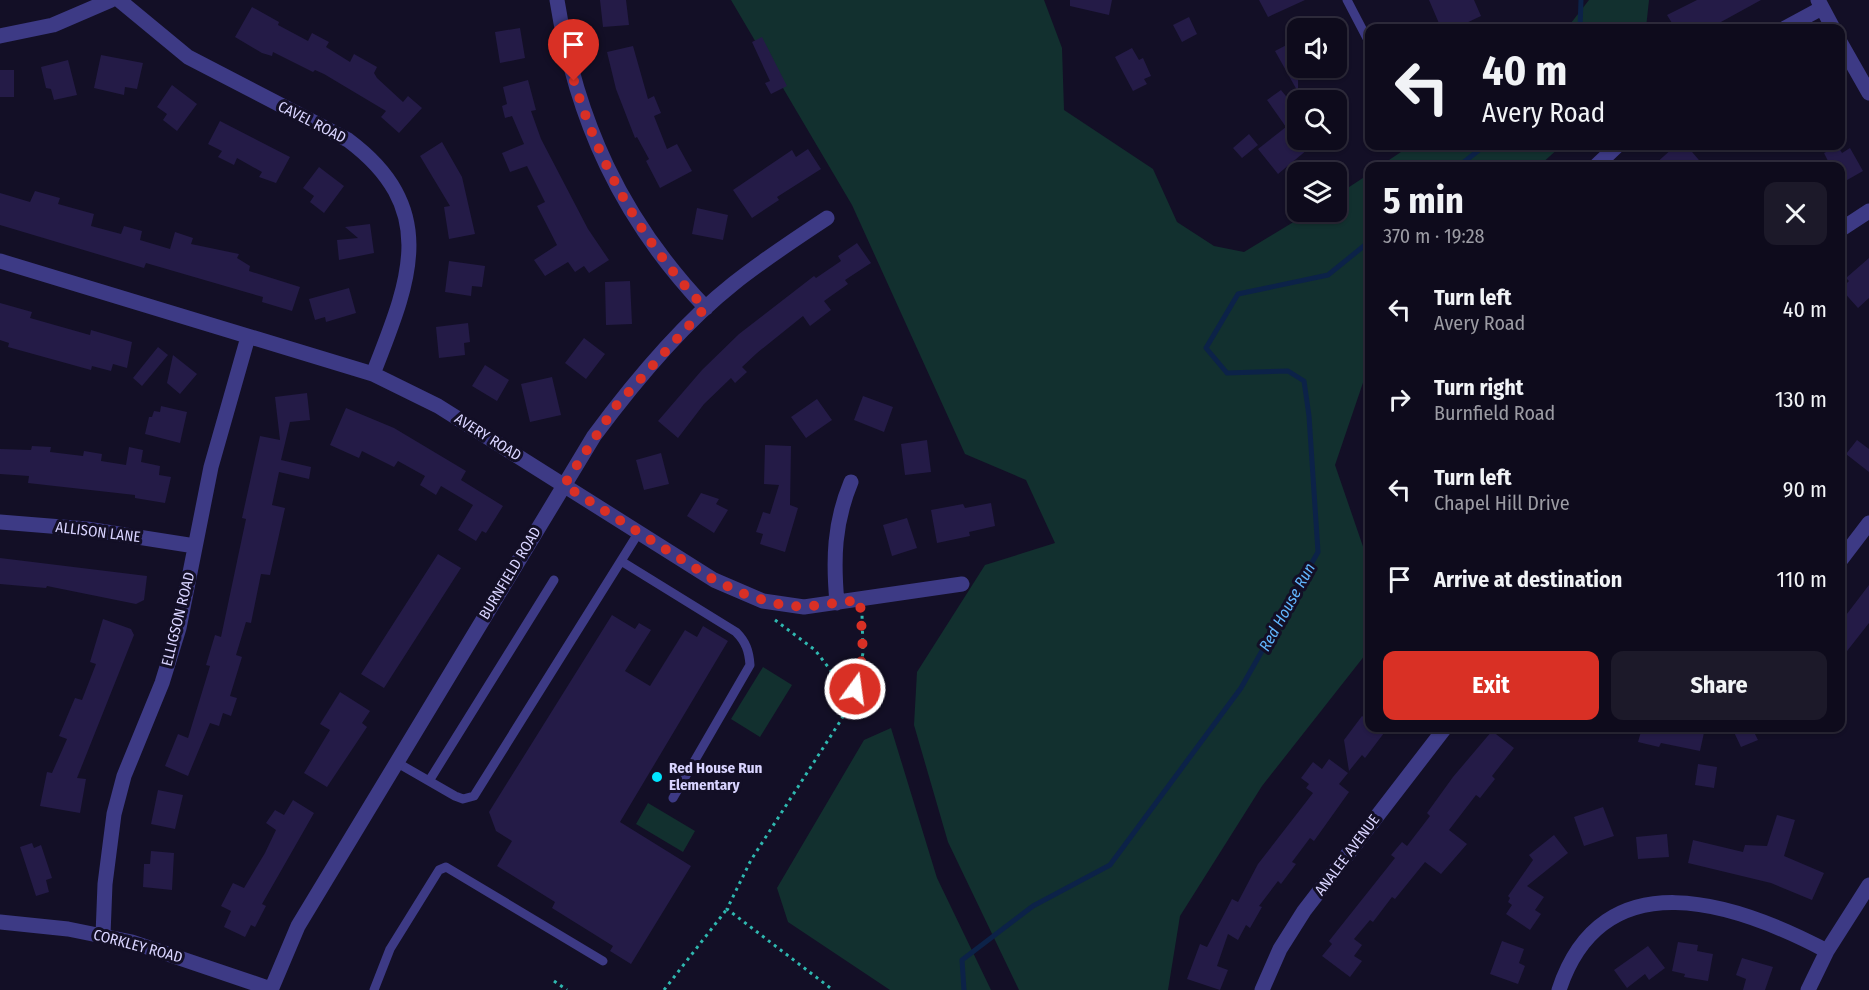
<!DOCTYPE html>
<meta charset="utf-8">
<style>
:root{--surface:#0e0b1c;--page:#1c1929;--text:#f1f3f6;--muted:#9b9ba3;--line:#2e2b3b;--accent:#d93025}
body{margin:0;font-family:"Fira Sans Condensed",sans-serif;background:var(--page);color:var(--text);height:100vh;display:flex;flex-direction:column;font-size:22px;white-space:nowrap}
*{box-sizing:border-box;margin:0}
p{font-size:20px;color:var(--muted)}
.icon{flex:none;width:33px;height:33px;fill:none;stroke:currentColor;stroke-width:2;stroke-linecap:round;stroke-linejoin:round}
.map{position:relative;flex:1;overflow:hidden}
.details{position:absolute;left:1365px;top:162px;width:480px;height:570px;display:flex;flex-direction:column;background:var(--surface);border-radius:12px;box-shadow:0 2px 4px #0004,0 0 0 2px var(--line)}
.details>*{flex:none}
.banner{position:absolute;left:1365px;top:24px;width:480px;height:126px;border-radius:12px;box-shadow:0 2px 4px #0004,0 0 0 2px var(--line);background:#0e0b1c;color:var(--text);overflow:hidden}
.tools{position:absolute;left:1287px;top:18px;display:grid;gap:12px}
.tools a{display:grid;place-items:center;width:60px;height:60px;border-radius:12px;background:var(--surface);box-shadow:0 2px 4px #0004,0 0 0 2px var(--line);font-size:30px}
.pin{position:absolute;display:grid;place-items:center;width:51px;height:51px;color:#fff;margin:-62px -26px;border-radius:50% 50% 50% 0;rotate:-45deg;box-shadow:0 0 6px #0007}
.pin .icon{rotate:45deg}
.me{position:absolute;width:66px;margin:-33px;rotate:14deg;stroke-linejoin:round;filter:drop-shadow(0 0 4px #0008)}
.turn{display:flex;align-items:center;gap:21px;height:126px;padding:0 18px;font-size:27px}
.turn .icon{width:78px;height:78px;stroke-width:2.5}
.turn b{display:block;font-size:42px;line-height:51px}
.round{display:grid;place-items:center;flex:none;width:63px;height:63px;border-radius:12px;background:var(--page)}
.summary{display:flex;align-items:center;justify-content:space-between;height:102px;padding:0 18px}
h1{font-size:36px;font-weight:700;line-height:45px}
.action{display:flex;gap:12px;margin-top:auto;padding:12px 18px}
.action a{flex:1;height:69px;border-radius:12px;background:var(--accent);color:#fff;font-size:24px;font-weight:700;line-height:69px;text-align:center}
.action a+a{background:var(--page);color:var(--text)}
ul{padding:0;list-style:none}
li{display:flex;align-items:center;gap:18px;height:90px;padding:0 18px}
li div{flex:1}
li b{display:block;font-size:22px}
li em{font-style:normal}
.map>svg:first-child{display:block}
.green{fill:#12302f}
.lines{fill:none;stroke-linecap:round;stroke-linejoin:round}
.stream{stroke:#0c2248;stroke-width:5}
.building{fill:#241b47}
.path{stroke:#2fb8b0;stroke-width:3;stroke-dasharray:3 4.5;stroke-linecap:butt}
.service{stroke:#3d3a85;stroke-width:9}
.minor{stroke:#3d3a85;stroke-width:15}
.route{stroke:#d93025;stroke-width:10;stroke-dasharray:0 18}
.poi-dot{fill:#00e5ff;stroke:#130f26;stroke-width:2}
.labels{text-anchor:middle;dominant-baseline:central;stroke-width:6;stroke-linejoin:round;paint-order:stroke}
.street-label{font-size:15px;fill:#d9d4ff;stroke:#130f26}
.poi-label{font-size:15px;font-weight:bold;fill:#d9d4ff;stroke:#130f26;text-anchor:start}
.water-label{font-size:16px;font-style:italic;fill:#62b6ff;stroke:#130f26}
</style>
<div class="map">
<svg width="1869" height="990" viewBox="0 0 1869 990">
<rect width="100%" height="100%" fill="#130f26"/>
<path class="green" d="M731,0h313l18,48 2,62 89,59 24,53 37,24 30,6 66,-40h26l1,-17 32,-21v191l-34,100 34,99v86l-107,136 -82,130 -12,74h-149l-71,-148 -34,-117 3,-53 68,-107 70,-22 -29,-63 -61,-26 -113,-249z
M1589,0h60l-3,28h-79z
M1410,146h151l-22,20h-159z
M763,667l29,18 -32,52 -29,-18z
M891,728l46,150 54,112h-101l-102,-68 -11,-34 87,-148z
M648,803l47,28 -12,21 -47,-28z"/>
<g class="lines">
<path class="stream" d="M1580,28l1,-28
M1459,166l25,-20
M964,990l-2,-30 71,-54 77,-41 131,-177 77,-136 -9,-136 -5,-35 -16,-10 -61,2 -21,-25 32,-54 90,-19 42,-34"/>
</g>
<path class="building" d="M600,0h26l3,25 -26,2z
M1070,0h42l-3,15 -39,-9z
M1259,0h46l-37,17z
M1429,0h45l7,16 -19,9 1,3h-22z
M1697,0h64l-51,28h-35l-8,-13z
M252,7l27,15 -1,3 30,16 4,-8 17,9 -3,5 24,15 4,-8 23,13 -3,6 3,5 26,24 5,-6 14,12 -23,25 -18,-16 5,-6 -62,-37 -9,-4 -2,2 -40,-20 -1,4 -10,-3 -27,-16z
M1189,17l8,17 -15,8 -9,-17z
M520,28l5,30 -25,5 -5,-31z
M762,37l25,49 -16,8 -6,-11 5,-2 -18,-39z
M1298,39v53l-23,-41z
M633,46l15,53 6,-3 7,17 -7,3 13,33 10,-5 15,27 -32,17 -14,-27 3,-2 -12,-22 -2,1 -19,-49 -9,-37z
M1132,48l7,12 4,-2 8,18 -7,3 3,5 -14,7 -18,-34z
M101,55l42,8 -6,26 -12,-2 -1,8 -30,-7z
M68,60l9,35 -23,5 -3,-11 -5,-1 -5,-21z
M0,70h14v27h-14z
M528,80l8,30 -5,1 10,28 47,90 21,31 -20,13 -5,-7 -9,6 -7,-10 -23,14 -11,-16 23,-15 -20,-39 8,-4 -18,-36 -17,6 -8,-19 22,-9 -12,-28 -7,2 -3,-12 5,-2 -4,-17z
M172,85l25,19 -20,27 -14,-11 4,-6 -10,-7z
M1281,90l17,21v29h21l-41,34 -20,-25 28,-22 -19,-27z
M220,121l70,36 -14,26 -17,-6 3,-5 -25,-14 -3,7 -16,-8 4,-6 -14,-7z
M1249,134l9,11 -16,13 -9,-10z
M442,142l20,35 13,57 -26,5 -5,-32 6,-1 -30,-50z
M1675,146h12l17,20h-51z
M1838,146l4,7 8,-5 13,23 -23,13v-18h-23l11,-5 -4,-8z
M808,149l13,20 -44,28 2,3 -27,18 -19,-28 59,-40 4,7z
M319,167l25,19 -20,27 -14,-11 4,-6 -11,-8z
M35,191l25,7 -2,6 36,10 -3,12 30,8 3,-8 18,5 -2,9 30,9 5,-17 18,6 -2,6 48,10 -2,4 13,8 -1,5 51,16 -8,24 -30,-9 1,-5 -117,-34 -2,5 -144,-43v-32l30,9z
M697,208l31,7 -5,25 -31,-6z
M370,224l4,29 -35,7 -2,-20 21,-2 -13,-11z
M857,243l14,20 -26,17 3,4 -24,17 7,9 -21,16 -7,-10 -46,37 -15,14 5,5 -12,11 -4,-5 -27,26 -26,34 -20,-17 44,-51 37,-36 75,-58 2,2 25,-17 -3,-5z
M1869,258v40l-11,10 -17,-19 8,-8 -3,-3z
M449,261l36,5 -3,21 -10,-1 -1,10 -26,-4z
M630,281l2,43 -26,1 -1,-43z
M349,288l7,25 -30,9 -1,-5 -10,3 -6,-21z
M0,303l32,9 -2,6 60,17 1,-5 41,12 -5,26 -14,-4 -2,7 -19,-5 -1,4 -83,-23 1,-4 -9,-3z
M468,323l2,19 -6,1 1,12 -26,3 -3,-31z
M584,338l21,16 -19,25 -21,-16z
M158,347l10,8 -26,31 -9,-8z
M173,355l24,19 -17,20 -13,-11z
M485,365l24,15 -12,21 -25,-15z
M552,377l9,38 -31,7 -9,-38z
M307,393l3,27 -20,2 -9,38 30,7 -2,12 -30,-7 -7,33 13,3 -15,67 -9,-1 -10,49 -5,-1 -10,33 6,2 -12,39 7,2 -6,18 -8,-3 -4,13 -9,-3 -22,53 -23,-10 13,-32 10,4 22,-72 -4,-1 9,-30 6,2 25,-118 -4,-1 18,-82 20,4 -5,-43z
M863,396l30,11 -9,25 -30,-12z
M817,399l15,21 -26,18 -15,-21z
M161,406l26,6 -7,31 -35,-9 4,-17h3l2,-6 6,1z
M346,408l48,20 72,43 -5,9 42,26 -17,27 -4,-2 -6,10 -18,-11 15,-25 -32,-19 -5,9 -16,-10 5,-9 -27,-15 -4,6 -32,-16 -3,7 -29,-13z
M927,440l4,32 -26,3 -4,-31z
M1857,440l12,9v23l-23,-18z
M765,445l26,1 -1,59 8,3 -13,44 -25,-8 3,-10 -7,-2 7,-20 7,2 9,-29 -15,-1z
M32,446l19,1 -1,5 33,4 1,-5 18,3 -1,7 25,4 3,-18 14,3 -2,12 19,4 -1,9 12,2 -6,26 -30,-5v-3l-107,-12 1,-7 -29,-2v-25l31,1z
M661,453l8,31 -25,6 -8,-30z
M701,493l18,6 -3,5 12,6 -14,23 -27,-17z
M991,503l4,23 -26,6 1,4 -33,7 -6,-33 32,-6 2,4z
M907,518l10,30 -25,8 -9,-31z
M438,554l23,14 -77,120 -23,-14z
M0,558l147,18 -3,24 -8,4 -89,-18 -1,2 -46,-4z
M1869,585v38l-29,37v-37z
M612,615l23,14 4,-6 12,7 -26,41 25,15 35,-56 12,7 6,-11 25,15 -108,181 71,44 -60,98 -21,-13 3,-5 -61,-38 3,-6 -58,-36 15,-25 -16,-10 -7,-19z
M103,619l28,10 3,6 -57,143 9,1 -6,34 -40,-7 7,-34 5,1 15,-34 -8,-3 16,-38 7,2 14,-36 -6,-2z
M340,692l30,19 -8,12 5,4 -40,60 -23,-14 26,-43 -10,-6z
M1362,716l8,6v6h7l7,5 -19,25 -3,-3 -13,16 -5,-31z
M1642,728h63l-5,23 -39,-8 -2,4 -21,-5z
M1732,728h20l6,12 -17,7z
M1492,731l22,17 -22,28 3,3 -15,19 -4,-3 -27,35 18,14 -26,30 -16,-12 -30,37 -3,-2 -19,25 -3,-2 -16,19 8,6 -8,11 8,5 -12,16 -28,-21 10,-12 -3,-3 66,-83 -4,-3 11,-13 5,4 23,-30 -3,-3 26,-36z
M1329,759l19,14 -9,11 10,8 -35,49 -4,-3 -18,24 4,2 -15,20 -3,-3 -19,25 3,1 -12,21 -4,-3 -8,15 -10,-6 -11,32 11,4 -8,20 -33,-11 13,-35 7,3 25,-48 6,3 20,-38 55,-71 -7,-5 3,-4 -8,-6 12,-16 9,7z
M1698,764l19,3 -3,21 -19,-3z
M158,790l25,5 -8,34 -24,-5z
M293,800l21,13 -52,91 4,2 -11,21 -4,-2 -6,12 -21,-10 7,-16 -10,-5 12,-23 11,5 21,-35 11,-23 -10,-7 9,-13 9,5z
M1603,807l11,29 -30,10 -10,-29z
M1777,815l18,5 -11,36 40,17 -12,27 -41,-17 -83,-20 5,-23 50,12 2,-7 22,1z
M1667,834l2,23 -31,2 -2,-22z
M1554,835l14,18 -41,33 17,11 -9,13 6,4 -11,16 -24,-16 6,-9 -4,-3 2,-4 -2,-2 25,-36 -4,-5z
M32,843l2,5 7,-3 11,33 -6,2 3,12 -13,4 -16,-49z
M151,851l23,2 -2,37 -29,-3 1,-23h6z
M1502,941l22,8 -5,14 6,3 -7,18 -28,-10z
M1678,942l20,3 -1,6 16,3 -5,27 -24,-4 1,-3 -13,-3z
M1648,946l17,22 -16,12 -4,-6 -18,14 -13,-18z
M1742,958l31,9 -8,23h-22l3,-11 -10,-4z"/>
<g class="lines">
<path class="path" d="M775,620l40,30 27,35 13,8 -14,27 -90,140 -24,49 106,81
M855,693l8,-40 -1,-39
M554,981l13,9
M664,990l63,-81"/>
<path class="service" d="M1347,0l23,44
M621,561l115,71c10,10 13,19 14,33l-77,133
M396,762l59,34 8,3 11,-3 165,-264
M429,781l125,-201
M374,990l16,-41 49,-79 7,-3 157,94"/>
<path class="minor" d="M119,0l69,57 160,83c94,70 60,144 25,234
M557,0c19,120 64,219 149,308
M1818,0l15,28
M1785,28l37,-20
M0,36l53,-11 58,-25
M1840,42l29,51
M1596,166l21,-20
M1840,230l29,-19
M0,261l373,113 65,32 276,174 49,21 41,6 158,-23
M0,522l87,7 108,17
M1840,561l29,-38
M837,603c-4,-44 -3,-80 14,-121
M0,922l68,7 64,13 139,47
M103,935l2,-51 9,-70 10,-38 38,-93 17,-55 32,-161 37,-130
M271,990l27,-64 296,-490c40,-54 86,-110 139,-152 30,-24 62,-45 94,-66
M1262,990l18,-41 24,-38 141,-183
M1559,990c44,-133 177,-87 268,-39
M1808,990l19,-39 42,-66"/>
</g>
<g class="lines">
<path class="route" d="M574,81c26,86 69,162 131,227l-90,99 -51,78 150,95 35,16 33,9 22,2 56,-7 3,53 -8,36"/>
</g>
<circle class="poi-dot" cx="657" cy="777" r="6"/>
<g class="labels">
<g class="street-label">
<text transform="translate(312 122) rotate(27)">CAVEL ROAD</text>
<text transform="translate(488 437) rotate(32)">AVERY ROAD</text>
<text transform="translate(98 532) rotate(7)">ALLISON LANE</text>
<text transform="translate(510 573) rotate(-59)">BURNFIELD ROAD</text>
<text transform="translate(178 619) rotate(-76)">ELLIGSON ROAD</text>
<text transform="translate(1347 855) rotate(-53)">ANALEE AVENUE</text>
<text transform="translate(138 946) rotate(15)">CORKLEY ROAD</text>
</g>
<g class="poi-label">
<text x="669" y="768">Red House Run<tspan x="669" dy="17">Elementary</tspan></text>
</g>
<g class="water-label">
<text transform="translate(1287 607) rotate(-61)">Red House Run</text>
</g>
</g>
</svg>
<div class="tools">
<a><svg class="icon" aria-label="sound" viewBox="0 0 24 24"><path d="M4 9h4l5-4v14l-5-4H4zM17 9q2 3 0 6"/></svg></a>
<a><svg class="icon" aria-label="search" viewBox="0 0 24 24"><circle cx="10" cy="10" r="6"/><path d="M15 15l6 6"/></svg></a>
<a><svg class="icon" aria-label="layers" viewBox="0 0 24 24"><path d="M12 4l9 5-9 5-9-5zM3 14l9 5 9-5"/></svg></a>
</div>
<div class="pin" style="left:574px;top:81px;background:#d93025"><svg class="icon" aria-label="arrive" viewBox="0 0 24 24"><path d="M6 21V4h12l-3 4 3 4H6"/></svg></div>
<svg class="me" style="left:855px;top:689px" viewBox="-20 -20 40 40"><circle r="17" fill="#d93025" stroke="#fff" stroke-width="3"/><path d="M0-11L8 9 0 5-8 9z" fill="#fff"/></svg>
<div class="banner">
<div class="turn"><svg class="icon" aria-label="left" viewBox="0 0 24 24"><path d="M17 20v-9H6M10 6l-5 5 5 5"/></svg><div><b>40 m</b>Avery Road</div></div>
</div>
<section class="details">
<div class="summary"><div><h1>5 min</h1><p>370 m · 19:28</p></div><a class="round"><svg class="icon" aria-label="close" viewBox="0 0 24 24"><path d="M6 6l12 12M18 6L6 18"/></svg></a></div>
<ul>
<li><svg class="icon" aria-label="left" viewBox="0 0 24 24"><path d="M17 20v-9H6M10 6l-5 5 5 5"/></svg><div><b>Turn left</b><p>Avery Road</p></div><em>40 m</em></li>
<li><svg class="icon" aria-label="right" viewBox="0 0 24 24"><path d="M7 20v-9h11M14 6l5 5-5 5"/></svg><div><b>Turn right</b><p>Burnfield Road</p></div><em>130 m</em></li>
<li><svg class="icon" aria-label="left" viewBox="0 0 24 24"><path d="M17 20v-9H6M10 6l-5 5 5 5"/></svg><div><b>Turn left</b><p>Chapel Hill Drive</p></div><em>90 m</em></li>
<li><svg class="icon" aria-label="arrive" viewBox="0 0 24 24"><path d="M6 21V4h12l-3 4 3 4H6"/></svg><div><b>Arrive at destination</b></div><em>110 m</em></li>
</ul>
<div class="action"><a>Exit</a><a>Share</a></div>
</section>
</div>
